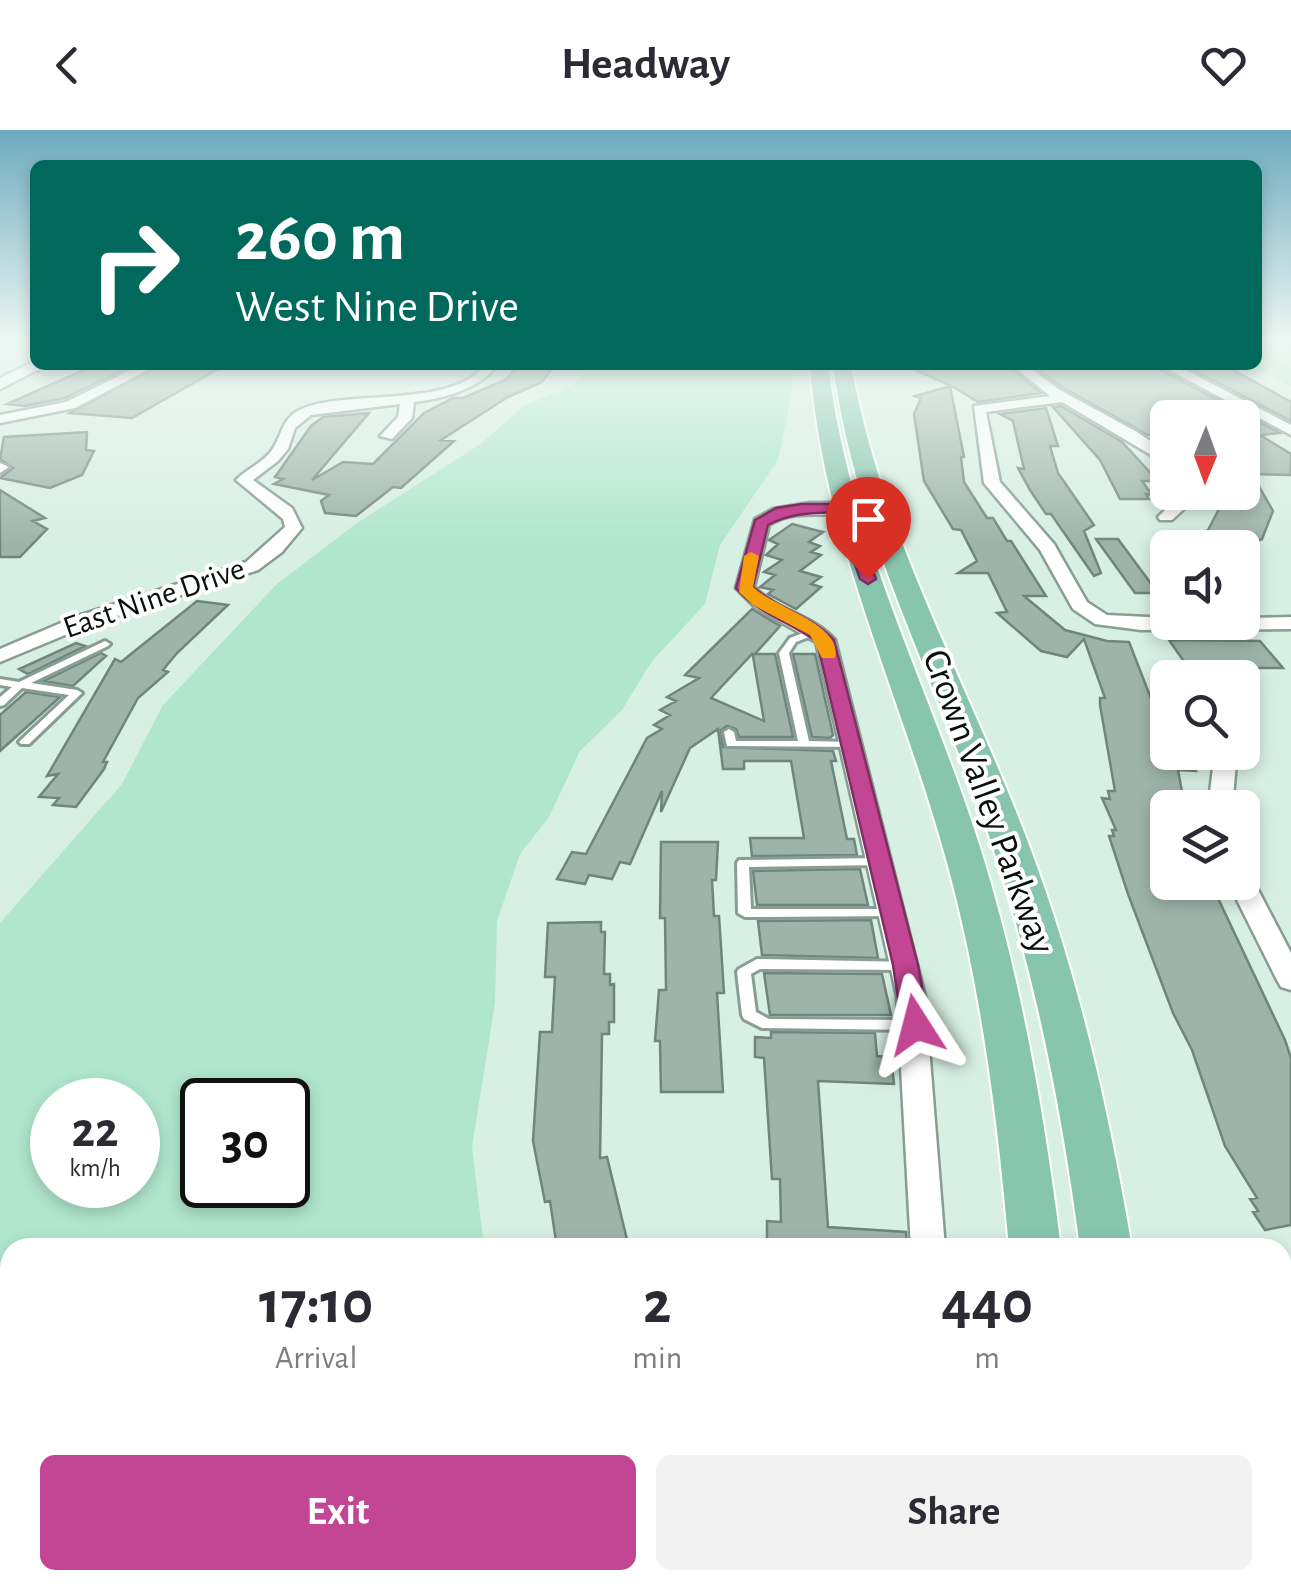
<!DOCTYPE html>
<style>
:root{--surface:#fff;--page:#f2f2f3;--text:#2b2b33;--muted:#7c7c81;--accent:#c34694}
body{margin:0;font-family:"Alegreya Sans",sans-serif;background:var(--page);color:var(--text);height:100vh;display:flex;flex-direction:column;font-size:38px;white-space:nowrap}
*{box-sizing:border-box;margin:0}
p{font-size:32px;color:var(--muted)}
.icon{flex:none;width:55px;height:55px;fill:none;stroke:currentColor;stroke-width:2;stroke-linecap:round;stroke-linejoin:round}
.map{position:relative;flex:1;overflow:hidden}
.details{position:absolute;left:0px;top:1108px;width:1292px;height:352px;display:flex;flex-direction:column;background:var(--surface);border-radius:30px 30px 0 0;box-shadow:0 5px 15px #0003}
.details>*{flex:none}
.banner{position:absolute;left:30px;top:30px;width:1232px;height:210px;border-radius:15px;box-shadow:0 5px 15px #0003;background:#00695c;color:#fff;overflow:hidden}
.needle{width:65px;rotate:181deg}
.fabs{position:absolute;left:1150px;top:270px;display:grid;gap:20px}
.fabs a{display:grid;place-items:center;width:110px;height:110px;border-radius:15px;background:var(--surface);box-shadow:0 5px 15px #0003;font-size:50px}
.speed{position:absolute;left:30px;top:948px;display:flex;gap:20px;font-size:50px;font-weight:700;text-align:center}
.speed>*{display:grid;place-content:center;width:130px;height:130px;border-radius:50%;background:var(--surface);box-shadow:0 5px 15px #0003;line-height:1}
.speed small{font-size:25px;font-weight:400}
.speed .limit{border:5px solid #111;border-radius:15px;background:#fff;color:#111}
.pin{position:absolute;display:grid;place-items:center;width:85px;height:85px;color:#fff;margin:-102px -42px;border-radius:50% 50% 50% 0;rotate:-45deg;box-shadow:0 0 10px #0007}
.pin .icon{rotate:45deg}
.me{position:absolute;width:110px;margin:-55px;rotate:351deg;stroke-linejoin:round;filter:drop-shadow(0 0 8px #0008)}
.turn{display:flex;align-items:center;gap:35px;height:210px;padding:0 40px;font-size:45px}
.turn .icon{width:130px;height:130px;stroke-width:2.5}
.turn b{display:block;font-size:70px;line-height:85px}
.eta{display:flex;justify-content:space-evenly;align-items:center;height:170px;text-align:center}
.eta b{font-size:60px;font-weight:700;line-height:70px}
.primary-button{display:flex;gap:20px;margin-top:auto;padding:20px 40px}
.primary-button a{flex:1;height:115px;border-radius:15px;background:var(--accent);color:#fff;font-size:40px;font-weight:700;line-height:115px;text-align:center}
.primary-button a+a{background:var(--page);color:var(--text)}
header{display:flex;justify-content:space-between;align-items:center;height:130px;padding:0 40px;background:var(--surface);font-size:45px;font-weight:700}
.map>svg:first-child{display:block}
.green{fill:#b0e6cd;fill-rule:evenodd}
.water{fill:#589c81}
.building{fill:#9eb4aa;stroke:#70857c;stroke-width:2.5;fill-rule:evenodd}
.lines{fill:none;stroke-linecap:round;stroke-linejoin:round}
.service-casing{stroke:#889d93;stroke-width:6}
.minor-casing{stroke:#889d93;stroke-width:5}
.tertiary-casing{stroke:#889d93;stroke-width:5}
.primary-casing{stroke:#fff;stroke-width:4}
.service{fill:#fff;fill-rule:evenodd}
.minor{fill:#fff;fill-rule:evenodd}
.tertiary{fill:#fff;fill-rule:evenodd}
.primary{fill:#88c5af;fill-rule:evenodd}
.route{fill:#c34694;stroke:#7f2e60;stroke-width:2.5}
.slow{fill:#f59e0b}
.labels{text-anchor:middle;dominant-baseline:central;stroke-width:8;stroke-linejoin:round;paint-order:stroke}
.far-street-label{font-size:32px;fill:#08100c;stroke:#fff}
.street-label{font-size:38px;fill:#08100c;stroke:#fff}
</style>
<header><svg class="icon" aria-label="back" viewBox="0 0 24 24"><path d="M15 5l-7 7 7 7"/></svg>Headway<svg class="icon" aria-label="heart" viewBox="0 0 24 24"><path d="M12 20l-8-8c-3-5 5-10 8-4 3-6 11-1 8 4z"/></svg></header>
<div class="map">
<svg width="1291" height="1459" viewBox="0 0 1291 1459">
<rect width="100%" height="100%" fill="#d8efe4"/>
<path class="green" d="M1258,210h33v46l-43,-21h10z
M587,235h204l1,28 -14,67 -58,85 -15,59 -53,57 -30,49 -42,41 -31,66 -29,37 -23,67 -2,82 -23,144 12,100 -474,1v332l481,1 -6,8h-485v-666l122,-139 41,-79 114,-121 80,-61 122,-78 45,-39 50,-22 12,-12zM52,970h86v85h-86zM202,970h86v85h-86z"/>
<path class="water" d="M78,1450h122l1,9h-124z"/>
<path class="building" d="M95,235h38l-68,33 -40,8 -18,-2z
M160,235h65l-93,53 -62,-5z
M531,235h24l-13,17 -34,15 -67,43 13,1 -53,47 -8,-1 -37,29 -31,-3 -4,-12 8,-6 -55,-11 9,-5 -8,-2 36,-51 12,-9 46,-4 -57,67 31,-18 30,2 51,-51 29,-15h10l42,-18 11,-12z
M904,235h104l33,28 -63,9 -26,-16z
M1032,235h112l17,5 119,63 -20,2 31,19v21l-39,-1 21,37 -11,28 -19,9h-72l37,-18 20,-38h14v-74h-43l-8,-5 -23,3v16l-20,3 -88,-49z
M1226,236l65,36v19l-101,-53z
M950,256l14,71h-3l3,25 23,36h6l14,23h4l35,55h-22l41,34 42,11 22,1 23,59 13,1 3,50h21l7,19 -18,-1 7,38h-17v76h9l6,9 33,1 69,146 6,18v167l-26,5 -12,-18 5,-1 -8,-12 7,-1 -32,-52 -33,-96 -19,-37 -45,-119 -19,-58h5l-2,-6h4l-14,-32 8,1 -2,-8h7l-15,-86v-7h5l-21,-59 -17,18 -26,-6 -44,-38 10,-1 -19,-39h-30l19,-12 -16,-31 -8,-1 -29,-48 -10,-67 7,-16 -6,-2z
M1061,276l61,36 36,39h-16l10,14 -6,-1 3,5h-29l-20,-39 -47,-53z
M1046,278l12,38h-8l8,27 36,52 -10,6 17,42 -7,3 -43,-62h-5l-16,-24 -12,-22 6,1 -11,-48 -13,-7z
M87,302l-1,18 8,1 -12,24 -32,13 -50,-10 13,-10 -13,-9 4,-22z
M0,360l45,28 -12,3 14,8 -27,28h-20z
M792,394l31,8 -14,10 11,4 -9,6 10,3 -21,16 21,6 -10,7 10,3 -25,22 -28,-15 5,-4 -13,-3 15,-12 -11,-3 18,-12 -16,-5 12,-11 -9,-4z
M1096,409h22l40,54h-23z
M197,471l31,4 -51,48 -14,17 5,2 -30,26 -35,64h4l-3,7 -28,38 -23,-2 6,-7 -20,-1 19,-23 -11,2 68,-117 6,3z
M752,479l28,17 -25,28h20l18,83h-54l-3,-8 -9,-3 -6,4 2,17 110,4 3,10h-5l16,78h7l3,16 -105,1 -2,-18h54l-13,-77h-47v8h-21l-5,-40 -28,19 -29,64 1,-21 -32,73 -10,-2 -8,17 -23,-4 -4,9 -28,-5 15,-27 14,2 61,-116 15,-9 -8,-4 16,-10 -10,-5 16,-9 -9,-4 32,-19 -14,-3zM752,524l1,2 11,65 -53,-23z
M1169,510l91,1 23,27h-87l-13,-8z
M76,513l9,3 -57,28 -9,-5z
M101,523l5,3 -33,30 -29,-5z
M793,524h22l18,81 -3,3 -18,-1z
M26,562l34,5 -60,54v-36z
M661,712h57l-2,38h-4l2,36h5l5,77h-7l6,99h-62l-1,-51h-5l4,-51h7l-1,-72h-5z
M860,739l8,36h-111l-4,-34z
M871,790l7,38 -116,-3 -4,-34z
M601,792v10h4l-1,42h6v11l4,-1v38h-5v12h-7l-2,124 7,-1 22,91h-72l-7,-47 -5,1 -12,-61 7,-109h12l3,-55h-10l3,-54z
M764,843l118,1 9,41h-121z
M771,902l104,1 2,23 14,1 3,27 -76,-3 10,146 78,5 1,16h-140v-27l14,1 -1,-43h-8l-8,-121 -9,-1v-20l16,1z"/>
<g class="lines">
<g class="service-casing">
<path id="service" d="M816,498l3,1v4l-23,9 -7,11 20,88 44,1 4,1 2,2 -2,2 -130,-1 -3,-14 5,-3 5,3 2,9h62l-19,-88 11,-15z
M105,511l5,3 -2,2 -77,37 46,7 5,3 -53,51h-8l-2,-2 2,-2 48,-45 -47,-7 -18,17 -4,1v-9l12,-10 -12,-2v-6l19,3z
M879,728l6,4 -2,3 -134,2 2,42h141l5,1 2,3 -2,3 -152,1 -7,-4 -1,-50 2,-3z
M757,829l153,3 2,3 -2,3 -5,2 -145,-1 -9,5 5,38 13,7 144,1 5,1 2,4 -2,4 -5,1 -151,-2 -18,-9 -2,-4 -5,-43 2,-3z
M807,1450h22v9h-22z"/>
</g>
<g class="minor-casing">
<path id="minor" d="M141,235h16l-82,43 -75,15v-8l66,-13z
M485,235h12c-17,24 -55,34 -83,37l-2,16 -20,21 -12,-3 18,-19 2,-13 -89,11 -16,13 -7,21 -10,12 -25,19 39,28 10,20 -20,24 -24,18 -169,55 -89,37v-13l75,-32 171,-55 39,-35 -2,-8 -47,-39c11,-11 28,-18 36,-30 11,-16 10,-34 32,-42 45,-18 149,0 181,-43z
M1012,235h14l32,24 79,43 31,21v12l-106,-63 -76,10 14,70 54,62 33,58 20,13 61,3v4h74v-4l49,-1v12l-150,1 -46,-6 -22,-15 -33,-59 -56,-67 -10,-77 76,-10z
M1160,235h16l115,60v10z
M0,333l9,4 -9,6z
M1176,362h16l-3,12 -17,16h-12l-2,-3 17,-17z
M810,373h32l8,5c-21,14 -54,-2 -81,17l-15,62c23,24 59,28 81,53l90,356 20,252h-34l-14,-252 -81,-354 -60,-34 -20,-20 19,-69 18,-10z
M1215,622h22l-5,56h-24z
M1242,744l12,8 37,71v37l-10,-3 -4,-7 -49,-98h14z
M908,1450h44v9h-44z"/>
</g>
<g class="tertiary-casing">
<path id="tertiary" d="M35,231v4h9l-3,3 -41,21v-11z"/>
</g>
<g class="primary-casing">
<path id="primary" d="M810,235h18c21,173 100,319 152,482 41,131 64,265 81,401h-52c-12,-136 -29,-272 -67,-403 -46,-161 -119,-311 -132,-480z
M833,235h18c29,161 106,299 166,449 56,139 90,286 115,434h-52c-19,-147 -48,-290 -97,-430 -55,-155 -127,-286 -150,-453z
M1029,1450h64l1,9h-66z
M1113,1450h64l2,9h-66z"/>
</g>
<use href="#service" class="service"/>
<use href="#minor" class="minor"/>
<use href="#tertiary" class="tertiary"/>
<use href="#primary" class="primary"/>
</g>
<linearGradient id="sky" x2="0" y2="1"><stop stop-color="#6eaabf"/><stop offset="0.51" stop-color="#edf8f3"/><stop offset="1" stop-color="#edf8f3" stop-opacity="0"/></linearGradient>
<rect width="1291" height="414" fill="url(#sky)"/>
<path class="route" d="M802,374h46l28,75 -8,5 -8,-5 -23,-67c-26,1 -47,1 -69,13l-15,62c24,22 58,28 81,53l84,325 11,60 -4,7h-19l-4,-7 -9,-60 -76,-323c-26,-20 -59,-28 -81,-54l19,-68 21,-12z"/>
<path class="slow" d="M751,422l8,4 -6,31c22,21 90,37 82,71h-13l-12,-23 -57,-30 -14,-13 5,-36z"/>
<g class="labels">
<g class="far-street-label">
<text transform="translate(154 468) rotate(-19)">East Nine Drive</text>
</g>
<g class="street-label">
<text transform="translate(988 672) rotate(70)">Crown Valley Parkway</text>
</g>
</g>
</svg>
<div class="fabs">
<a><svg class="needle" viewBox="-14 -14 28 28"><path d="M0-13l5 13h-10z" fill="#e53935"/><path d="M0 13l5-13h-10z" fill="#7c7c81"/></svg></a>
<a><svg class="icon" aria-label="sound" viewBox="0 0 24 24"><path d="M4 9h4l5-4v14l-5-4H4zM17 9q2 3 0 6"/></svg></a>
<a><svg class="icon" aria-label="search" viewBox="0 0 24 24"><circle cx="10" cy="10" r="6"/><path d="M15 15l6 6"/></svg></a>
<a><svg class="icon" aria-label="layers" viewBox="0 0 24 24"><path d="M12 4l9 5-9 5-9-5zM3 14l9 5 9-5"/></svg></a>
</div>
<div class="speed"><div>22<small>km/h</small></div><div class="limit">30</div></div>
<div class="pin" style="left:868px;top:449px;background:#d93025"><svg class="icon" aria-label="arrive" viewBox="0 0 24 24"><path d="M6 21V4h12l-3 4 3 4H6"/></svg></div>
<svg class="me" style="left:916px;top:895px" viewBox="-20 -20 40 40"><path d="M0-17L14 15 0 8-14 15z" fill="#c34694" stroke="#fff" stroke-width="4"/></svg>
<div class="banner">
<div class="turn"><svg class="icon" aria-label="right" viewBox="0 0 24 24"><path d="M7 20v-9h11M14 6l5 5-5 5"/></svg><div><b>260 m</b>West Nine Drive</div></div>
</div>
<section class="details">
<div class="eta">
<div><b>17:10</b><p>Arrival</p></div>
<div><b>2</b><p>min</p></div>
<div><b>440</b><p>m</p></div>
</div>
<div class="primary-button"><a>Exit</a><a>Share</a></div>
</section>
</div>
